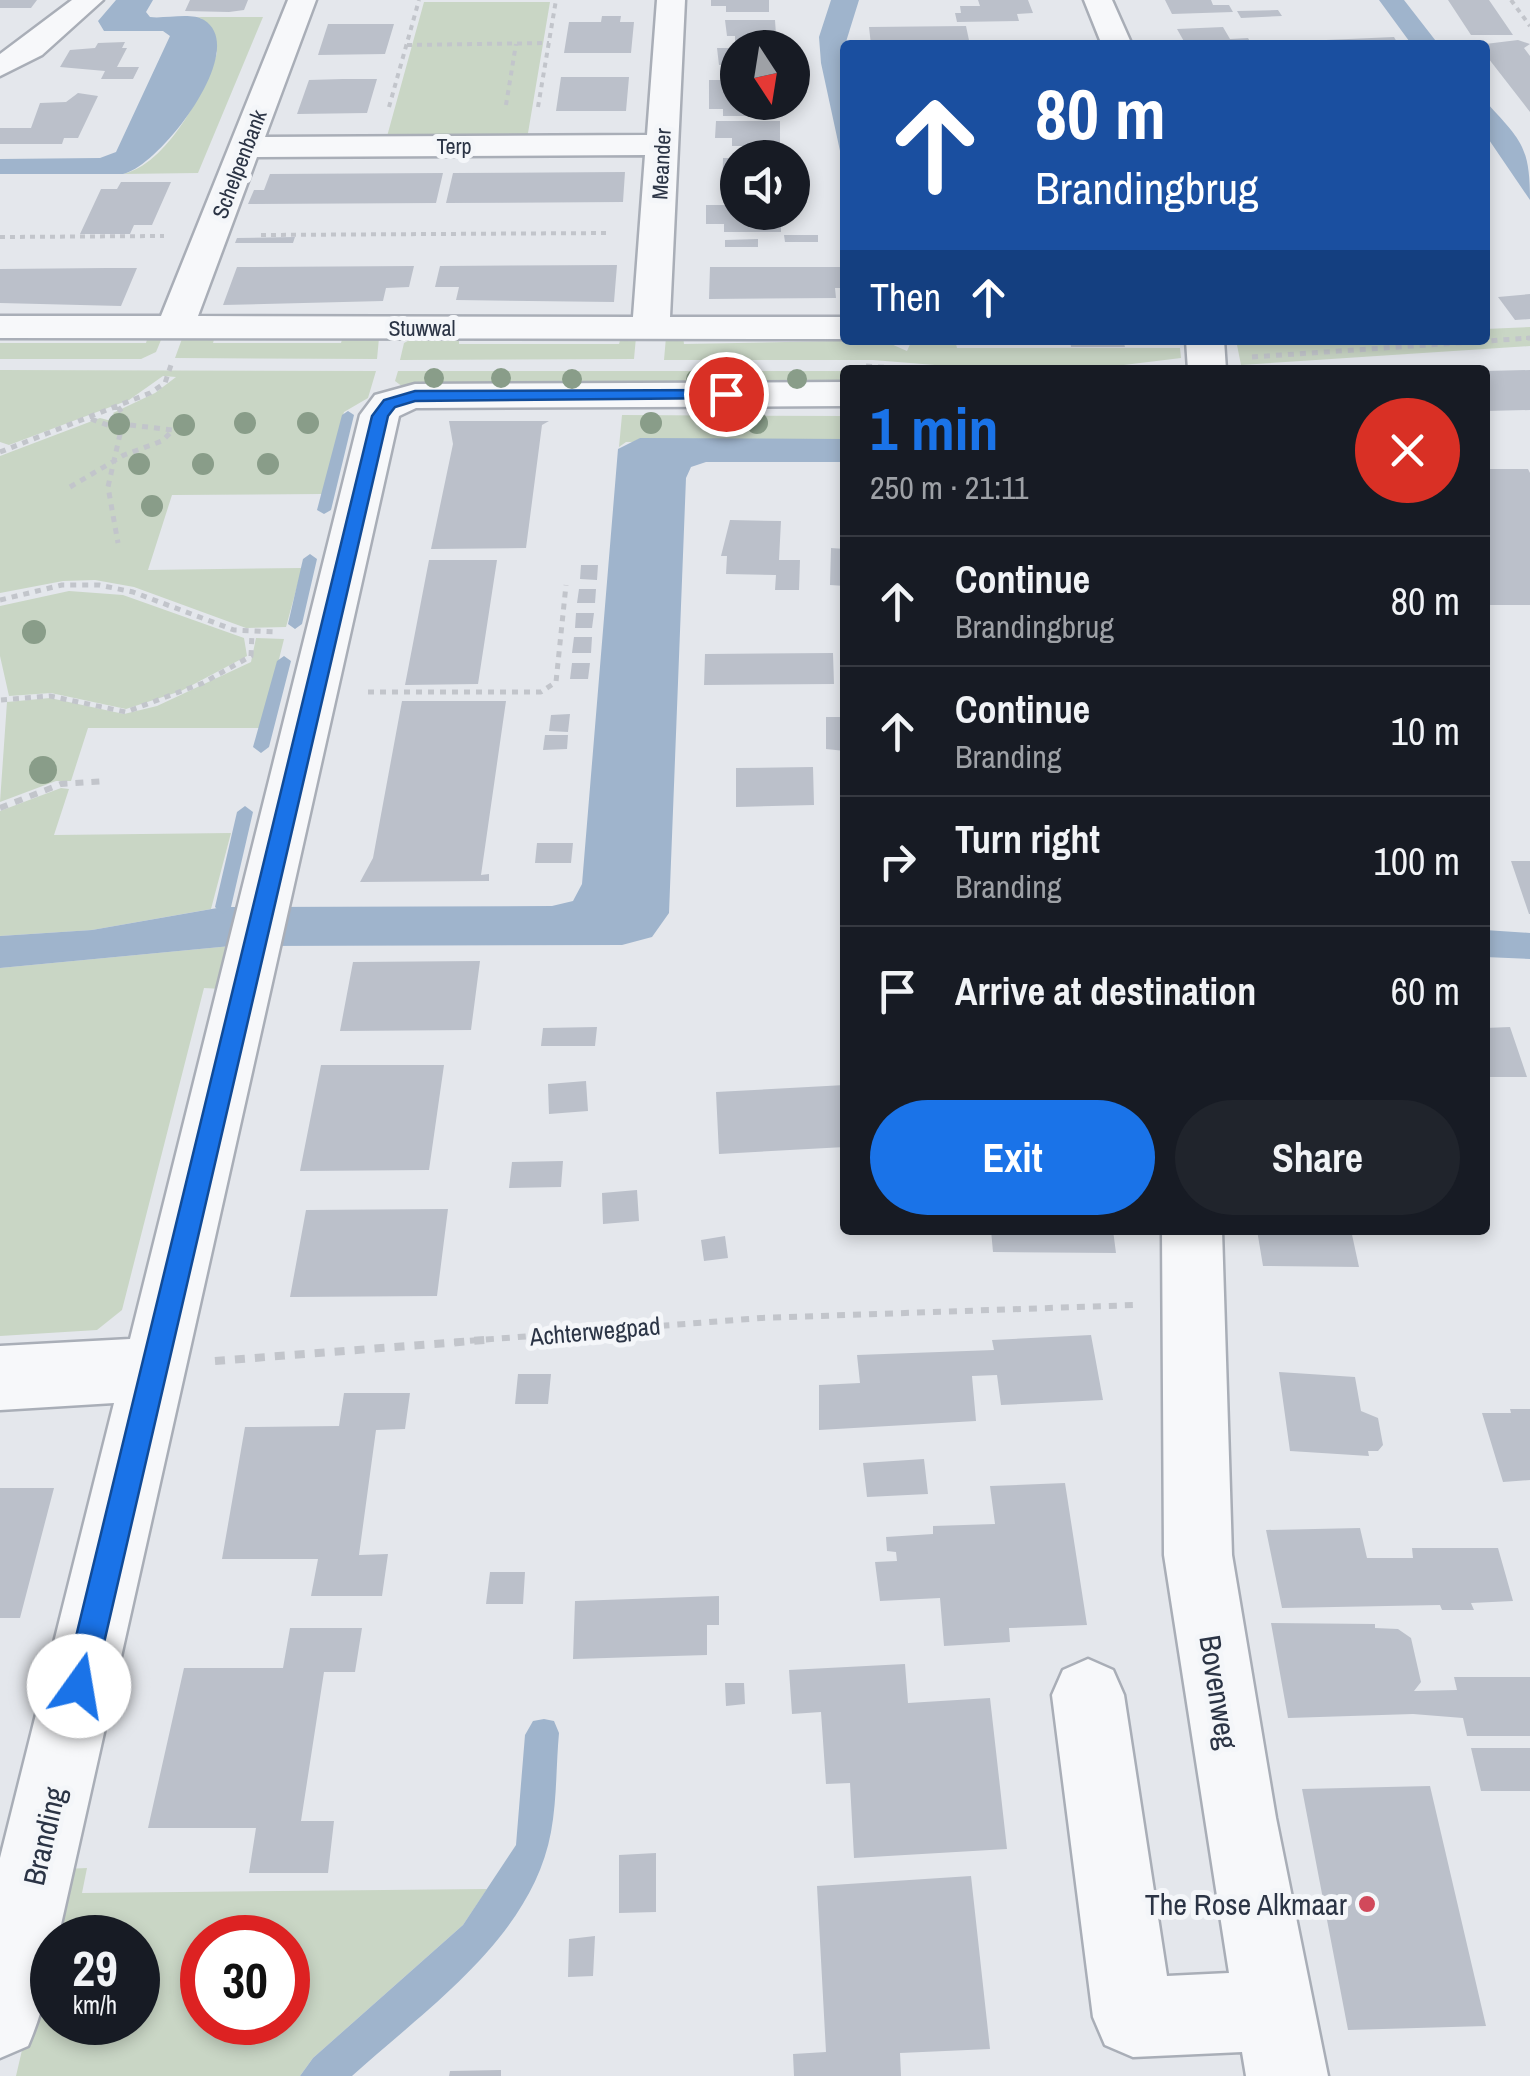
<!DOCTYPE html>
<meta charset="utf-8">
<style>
:root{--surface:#171b24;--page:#20242c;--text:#f1f3f6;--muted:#9ea1a6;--line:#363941;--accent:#1a73e8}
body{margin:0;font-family:"Archivo Narrow",sans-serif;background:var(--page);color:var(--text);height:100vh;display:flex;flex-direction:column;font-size:38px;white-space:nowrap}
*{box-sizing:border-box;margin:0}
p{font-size:32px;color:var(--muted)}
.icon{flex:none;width:55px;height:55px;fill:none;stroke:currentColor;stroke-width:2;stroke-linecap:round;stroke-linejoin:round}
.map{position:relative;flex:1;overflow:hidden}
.panel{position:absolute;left:840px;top:365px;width:650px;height:870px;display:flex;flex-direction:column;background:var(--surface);border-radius:10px;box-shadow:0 5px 15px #0003}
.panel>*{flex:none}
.banner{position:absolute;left:840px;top:40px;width:650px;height:305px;border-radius:10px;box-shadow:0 5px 15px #0003;background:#1a4fa0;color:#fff;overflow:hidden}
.needle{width:65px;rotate:168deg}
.buttons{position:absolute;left:720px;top:30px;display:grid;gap:20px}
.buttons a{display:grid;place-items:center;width:90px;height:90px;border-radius:50%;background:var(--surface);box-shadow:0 5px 15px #0003;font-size:50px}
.speed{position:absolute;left:30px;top:1915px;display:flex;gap:20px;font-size:50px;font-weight:700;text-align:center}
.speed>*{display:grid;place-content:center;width:130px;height:130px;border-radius:50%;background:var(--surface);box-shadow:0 5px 15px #0003;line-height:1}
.speed small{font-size:25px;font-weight:400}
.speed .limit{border:15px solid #d22;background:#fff;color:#111}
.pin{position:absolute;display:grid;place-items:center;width:85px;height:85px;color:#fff;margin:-42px;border:5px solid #fff;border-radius:50%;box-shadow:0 2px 10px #0007}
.me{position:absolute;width:110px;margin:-55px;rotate:13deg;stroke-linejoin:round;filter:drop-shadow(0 0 8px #0008)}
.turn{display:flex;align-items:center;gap:35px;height:210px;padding:0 30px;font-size:45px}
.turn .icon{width:130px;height:130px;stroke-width:2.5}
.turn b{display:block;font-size:70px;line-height:85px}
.then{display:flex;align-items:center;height:95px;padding:0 30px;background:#0003;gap:20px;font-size:38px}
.round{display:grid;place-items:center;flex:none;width:105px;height:105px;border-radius:52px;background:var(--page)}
.overview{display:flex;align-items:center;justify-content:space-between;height:170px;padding:0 30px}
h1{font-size:60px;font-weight:700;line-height:75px;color:var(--accent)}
.cta{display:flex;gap:20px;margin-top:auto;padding:20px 30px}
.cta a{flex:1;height:115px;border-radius:60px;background:var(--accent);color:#fff;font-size:40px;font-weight:700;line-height:115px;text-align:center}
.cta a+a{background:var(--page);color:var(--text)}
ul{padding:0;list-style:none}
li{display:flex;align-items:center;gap:30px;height:130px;padding:0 30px;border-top:2px solid var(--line)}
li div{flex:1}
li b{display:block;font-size:38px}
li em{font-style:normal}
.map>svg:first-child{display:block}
.green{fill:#c9d6c5;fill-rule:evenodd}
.water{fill:#9fb4cc}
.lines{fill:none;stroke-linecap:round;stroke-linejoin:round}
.stream{fill:#9fb4cc;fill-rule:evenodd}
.building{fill:#bbc0ca}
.minor-casing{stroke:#a9aeb7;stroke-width:5}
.path-far3{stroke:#c2c5cb;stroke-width:4;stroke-dasharray:5 5;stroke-linecap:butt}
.path-far2{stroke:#c2c5cb;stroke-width:5;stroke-dasharray:6 6;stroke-linecap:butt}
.path-far1{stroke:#c2c5cb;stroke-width:6;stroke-dasharray:8 8;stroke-linecap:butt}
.path{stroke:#c2c5cb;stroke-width:8;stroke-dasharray:10 10;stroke-linecap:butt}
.minor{fill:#f7f8fa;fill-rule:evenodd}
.tree{fill:#899d89}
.route{fill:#1a73e8;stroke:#114b97;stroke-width:2.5}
.poi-dot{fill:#d1495b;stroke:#f4f6f9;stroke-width:4}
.labels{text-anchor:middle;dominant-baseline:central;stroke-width:10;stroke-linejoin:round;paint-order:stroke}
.far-street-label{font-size:22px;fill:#2b3445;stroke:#f4f6f9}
.street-label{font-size:25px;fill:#2b3445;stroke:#f4f6f9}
.near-street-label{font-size:30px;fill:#2b3445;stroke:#f4f6f9}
.near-poi-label{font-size:30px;fill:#2b3445;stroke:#f4f6f9;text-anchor:end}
</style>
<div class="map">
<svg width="1530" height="2076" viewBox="0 0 1530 2076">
<rect width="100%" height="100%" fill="#e4e7ec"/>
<path class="green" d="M424,2h126l-23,137 -141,1z
M193,17h70l-65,156 -75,1c43,-9 82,-82 94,-121l-16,-35z
M1530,327v19l-289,19 -4,-20 248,-5v-11z
M148,336l13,4 -5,12 -15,7h-141v-16h146z
M183,336h32l-2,7h128l2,-7 36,2 -2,21 -202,-1z
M415,337h44v7h160l2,-7h15l-2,22 -234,1 4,-17z
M666,337h17l1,7 198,-4 25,11 5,-11h43l2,8h223l1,10 -90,11h-107l-111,-9h-209z
M0,370l376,1 -8,27 -24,14 -22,82 -150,1 -24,75 154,-2 -16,59 -40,1 -112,-41 -39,-7 -32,1 -63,12v-137l100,-38 23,6 -10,-11 42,-20 21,-16 -13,-1 -34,24 -120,45 -9,-3z
M398,371h447v16h-442l-8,-6z
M622,415l223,1v23l-219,3 -7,5z
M69,591l54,4 121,43 3,18 -66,35 -55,18 -75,-16 -42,3 -9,-40v-50z
M256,638l28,1 -22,89h-174l-17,53h-15l-56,21 7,-100 43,-4 74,16 33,-8 94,-44z
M61,788l8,1 -15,46 177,-2 -20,76 -119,21 -92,6v-125z
M231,946l-9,43 -18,-1 -82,322 -25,20 -97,6v-368z
M87,1868l-5,25 405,-4 -24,36 -150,133 -13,18h-284l48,-207zM52,1938h86v84h-86zM202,1938h86v84h-86z"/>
<path class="water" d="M116,0h37l-7,12 4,5c15,2 41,-5 54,3 47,29 -45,147 -81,154h-123v-15l100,-1 16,-6 54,-116 -7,-5h-59l-6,-10z
M831,0h28l-14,45v129l-24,-111 -2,-26z
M1379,0h25l35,45h-27z
M1485,101c36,39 45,45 45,99l-45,-66z
M640,438l205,1v23h-139l-15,5 -5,11 -17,435 -17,24 -30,8 -391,1 -231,22v-32l92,-6 131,-23 329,-1 21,-5 9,-17 36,-435z
M1485,930l45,3v26l-45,-2z
M544,1719l10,2 5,12c-3,32 -2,67 -8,99 -19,105 -125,177 -199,244h-52l13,-18 150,-133 53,-80 9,-110 8,-14z"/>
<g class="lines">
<path class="stream" d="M348,411l6,4 -23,95 -7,4 -7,-4 25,-95z
M310,554l7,5 -15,65 -7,5 -7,-5 15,-65z
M284,656l7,5 -22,86 -8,6 -8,-6 24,-86z
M245,806l8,6 -22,95 -8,7 -8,-7 22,-95z"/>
</g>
<path class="building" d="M0,0h37l-6,8h-31z
M190,0h58l-4,10 -15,2 -44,-1z
M711,0h58v12h-43v-6h-15z
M978,0h50l5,13 -16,1 2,7 -62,1 -2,-9h6l-1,-7h20z
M1165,0h46l2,5h16l4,7 -61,2z
M1448,0h41l24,35h-42z
M1278,10l4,6 -41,2 -4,-7z
M602,16h19l-1,6h14l-3,31h-67l5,-31h32z
M725,20h50l1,15 -11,1v7h-30v-7h-8z
M328,24h66l-9,30 -67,1z
M966,26l4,19h-99l-2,-18z
M1223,27l7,12 18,-1 4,7h-66l-9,-16z
M1394,37l4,7 -69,1 -3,-5z
M1518,40l12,4 -6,4 6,8v56l-45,-58v-9h-8z
M125,42l-3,6h5l-10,19h22l-6,12h-32l4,-8 -45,-4 10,-17 25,-2 3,-5z
M717,48h21v54h26l-2,14h-39v-7h-14v-29h15v-7h4v-8h-9z
M561,77h68l-3,34h-70z
M343,79h34l-10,34 -70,1 12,-34z
M78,93l20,3 -20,42h-14l-2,6h-62v-16h31l9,-25 26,-1z
M716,121h64v25h-48v-8h-17z
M738,150h40v8h-40z
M723,158h15v32l-16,1z
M625,172l-2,30 -177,1 7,-30z
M443,173l-7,30 -188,1 6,-14h10l6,-16z
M121,182h50l-19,43h-18l-4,9h-50l21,-45h16z
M706,205h32v7h43v20h-57v-8h-18z
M784,235h34v7h-33z
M295,237l-2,6h-58l2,-5z
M758,239v8h-33v-7z
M617,265l-3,37 -158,-2 3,-13h-24l5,-21z
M414,266l-5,21 -23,1 -3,13 -160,4 14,-38z
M710,267h135v21h-10l1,10 -127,1z
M106,268h31l-16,38 -121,-3v-34z
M1530,294v25l-15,1 -17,-23z
M1070,340h53l2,7h-54z
M1530,370v40l-45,1v-40z
M449,421h100l-7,4 -16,123 -95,1 22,-105z
M1485,469h43l2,4v132h-45z
M730,520l51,1 -2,39h21l-1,30h-24l1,-15 -50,-1 1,-18h-6z
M831,548l14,1v37l-15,-1z
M429,560h68l-19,124 -73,1z
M581,565h17l-1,15 -17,-1z
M579,589h17l-1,14h-18z
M576,613h18l-2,15h-17z
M574,637h18l-1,16h-19z
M833,653l1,31 -130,1 1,-31z
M572,663h18l-2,16h-18z
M402,701h104l-25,174 8,-1v7l-129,1 13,-24z
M570,714l-2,18 -19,-1 2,-16z
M826,717h19v34l-19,-2z
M545,735h23l-1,14 -24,1z
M813,767l1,38 -78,2v-39z
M537,843h36l-2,20h-36z
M1511,861h19v53h-1z
M480,961l-9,69 -131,1 13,-69z
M597,1027l-2,19h-54l2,-18z
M1510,1027l17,50h-42v-49z
M321,1065h123l-15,105 -129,1z
M586,1081l2,30 -39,3 -1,-30z
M845,1085v62l-126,7 -3,-62z
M563,1161l-2,26 -52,1 3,-26z
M637,1190l2,31 -36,3 -1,-31z
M448,1209l-11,87 -147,1 16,-87z
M991,1230h122l3,23 -123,-1z
M1257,1230h94l8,37 -96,-1z
M725,1236l3,22 -24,3 -3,-21z
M1091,1335l12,65 -102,5 -4,-30 -25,1 4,45 -157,9v-45l41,-2 -3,-28 137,-5 -2,-10z
M1279,1372l76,5 6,34 17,7 5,27 -5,6h-10l1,5 -79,-5z
M518,1374h33l-3,30h-33z
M344,1393h66l-5,36 -29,1 -17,125 29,-1 -6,42h-71l7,-37h-96l23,-132 94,-1z
M1510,1409h20v71l-27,2 -21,-69h29z
M924,1459l4,35 -61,3 -4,-34z
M1065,1483l22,142 -78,3 1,14 -66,4 -4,-48 -60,3 -5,-39 22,-1 -1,-9 -9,-1 -1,-14 47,-3v-8l62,-2 -5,-38z
M0,1488h54l-34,130h-20z
M1360,1528l7,30h46l-1,-10h86l15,53 -42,2 3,7h-32l-2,-5 -158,3 -16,-78z
M490,1572h35l-2,32h-37z
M719,1596v29h-12v30l-134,4 2,-58z
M1271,1623l104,1v4l23,1 13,9 10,44 -7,9 43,-1 -3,-13h76v59h-63l-4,-18 -50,-4 -125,4z
M290,1628h72l-7,44h-31l-23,149h33l-6,52h-79l7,-45h-108l36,-160h99z
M905,1664l3,39 82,-5 17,151 -153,9 -4,-75 -24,1 -5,-72 -29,2 -3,-44z
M725,1683h19l1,21 -19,2z
M1471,1748h59v43h-49z
M1430,1786l56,240 -138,4 -46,-241z
M656,1853v59l-37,1v-58z
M971,1876l19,173 -90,4 1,23h-107l-1,-22 33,-2 -9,-166z
M595,1936l-2,40 -25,1 1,-38z
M501,2070v6h-52l1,-5z"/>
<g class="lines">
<g class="minor-casing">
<path id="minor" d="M72,0h31l-61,55 -42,21v-22z
M288,0h28l-51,137 382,-2 10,-135h28l-15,317h175v22l-845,-1v-22h161zM645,155l-12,162 -435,-1 59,-159z
M1084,0h28l20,45h-30z
M1186,340h38l2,30h-38z
M845,382v24l-429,2 -17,8 -341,1522h-6c0,37 -9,73 -24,108l-28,12v-200l114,-455 -114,7v-64l130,-7 230,-924 15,-20 40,-11z
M1162,1230h60l10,325 44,263 52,258h-82l-4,-24 -109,5 -28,-12 -12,-28 -41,-322 11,-25 25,-11 25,11 11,25 43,281 62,-3 -65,-418z"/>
</g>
<path class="path-far3" d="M1511,0l19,26
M407,45l142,-2
M506,105l10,-61
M389,107l30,-107
M538,107l18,-107
M261,235l348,-2
M0,237l164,-1
M1526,338h4"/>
<path class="path-far2" d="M1252,357l278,-19
M866,366l55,4
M1141,370l19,-2
M118,407l12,18 -9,5 -13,57 10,56
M91,419l30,11
M0,452l150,-59 15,-10 6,-18
M70,487l54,-32 38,-14 11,-11 -43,-5
M0,600l62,-15h37l34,7 101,38 43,2
M368,692h173l15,-10 10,-97
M1,700l49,-4 76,16 77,-29 48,-27 1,-23"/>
<path class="path-far1" d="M0,808l61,-24 44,-3
M454,1342l307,-24 374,-13"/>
<path class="path" d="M215,1361l270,-21"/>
<use href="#minor" class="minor"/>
</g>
<g class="tree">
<circle cx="434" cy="378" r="10"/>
<circle cx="501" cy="378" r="10"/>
<circle cx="572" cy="379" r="10"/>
<circle cx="696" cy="379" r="10"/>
<circle cx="797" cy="379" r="10"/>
<circle cx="245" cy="423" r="11"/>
<circle cx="308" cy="423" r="11"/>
<circle cx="651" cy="423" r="11"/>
<circle cx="757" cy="423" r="11"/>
<circle cx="119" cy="424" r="11"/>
<circle cx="184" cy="425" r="11"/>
<circle cx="139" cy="464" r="11"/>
<circle cx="203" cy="464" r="11"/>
<circle cx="268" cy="464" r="11"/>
<circle cx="152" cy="506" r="11"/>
<circle cx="34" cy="632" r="12"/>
<circle cx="43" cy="770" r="14"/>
</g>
<path class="route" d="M726,390l5,1v7l-316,3 -20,6 -7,9 -294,1270 -4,10 -11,5 -10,-5 -5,-10 308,-1270 12,-16 31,-9z"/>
<circle class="poi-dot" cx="1367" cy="1904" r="10"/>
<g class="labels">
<g class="far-street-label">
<text x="454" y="146">Terp</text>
<text transform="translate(239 164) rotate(-69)">Schelpenbank</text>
<text transform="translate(661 164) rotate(-87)">Meander</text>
<text x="422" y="328">Stuwwal</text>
</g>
<g class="street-label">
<text transform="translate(595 1331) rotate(-5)">Achterwegpad</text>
</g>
<g class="near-street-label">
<text transform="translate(1219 1692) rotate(81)">Bovenweg</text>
<text transform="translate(44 1836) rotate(-77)">Branding</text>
</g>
<g class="near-poi-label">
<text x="1347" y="1904">The Rose Alkmaar</text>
</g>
</g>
</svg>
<div class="buttons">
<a><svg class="needle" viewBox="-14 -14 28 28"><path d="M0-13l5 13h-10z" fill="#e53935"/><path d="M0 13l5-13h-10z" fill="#9ea1a6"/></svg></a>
<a><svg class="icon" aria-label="sound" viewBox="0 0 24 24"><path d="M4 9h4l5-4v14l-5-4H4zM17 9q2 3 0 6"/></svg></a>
</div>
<div class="speed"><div>29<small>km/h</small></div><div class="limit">30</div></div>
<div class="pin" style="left:726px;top:394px;background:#d93025"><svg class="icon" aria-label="arrive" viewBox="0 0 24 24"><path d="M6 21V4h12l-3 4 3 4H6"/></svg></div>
<svg class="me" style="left:79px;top:1686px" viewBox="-20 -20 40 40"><circle r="19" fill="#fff"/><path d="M0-13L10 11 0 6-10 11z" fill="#1a73e8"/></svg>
<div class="banner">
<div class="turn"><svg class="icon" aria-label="ahead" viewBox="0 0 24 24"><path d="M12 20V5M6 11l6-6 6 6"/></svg><div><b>80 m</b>Brandingbrug</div></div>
<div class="then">Then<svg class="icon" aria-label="ahead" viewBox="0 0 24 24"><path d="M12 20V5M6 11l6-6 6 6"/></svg></div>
</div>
<section class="panel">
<div class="overview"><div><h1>1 min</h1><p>250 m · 21:11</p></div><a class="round" style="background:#d93025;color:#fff"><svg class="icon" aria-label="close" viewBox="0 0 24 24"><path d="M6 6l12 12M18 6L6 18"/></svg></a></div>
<ul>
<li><svg class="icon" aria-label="ahead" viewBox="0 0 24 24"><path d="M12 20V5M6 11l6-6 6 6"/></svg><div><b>Continue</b><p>Brandingbrug</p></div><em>80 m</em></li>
<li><svg class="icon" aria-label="ahead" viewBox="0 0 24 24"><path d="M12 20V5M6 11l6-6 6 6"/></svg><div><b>Continue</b><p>Branding</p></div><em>10 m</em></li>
<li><svg class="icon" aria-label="right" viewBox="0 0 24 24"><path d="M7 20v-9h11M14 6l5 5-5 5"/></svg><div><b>Turn right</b><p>Branding</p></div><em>100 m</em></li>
<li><svg class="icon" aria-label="arrive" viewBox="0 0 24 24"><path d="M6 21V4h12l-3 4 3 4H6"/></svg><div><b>Arrive at destination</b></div><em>60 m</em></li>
</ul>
<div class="cta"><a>Exit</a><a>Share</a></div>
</section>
</div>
